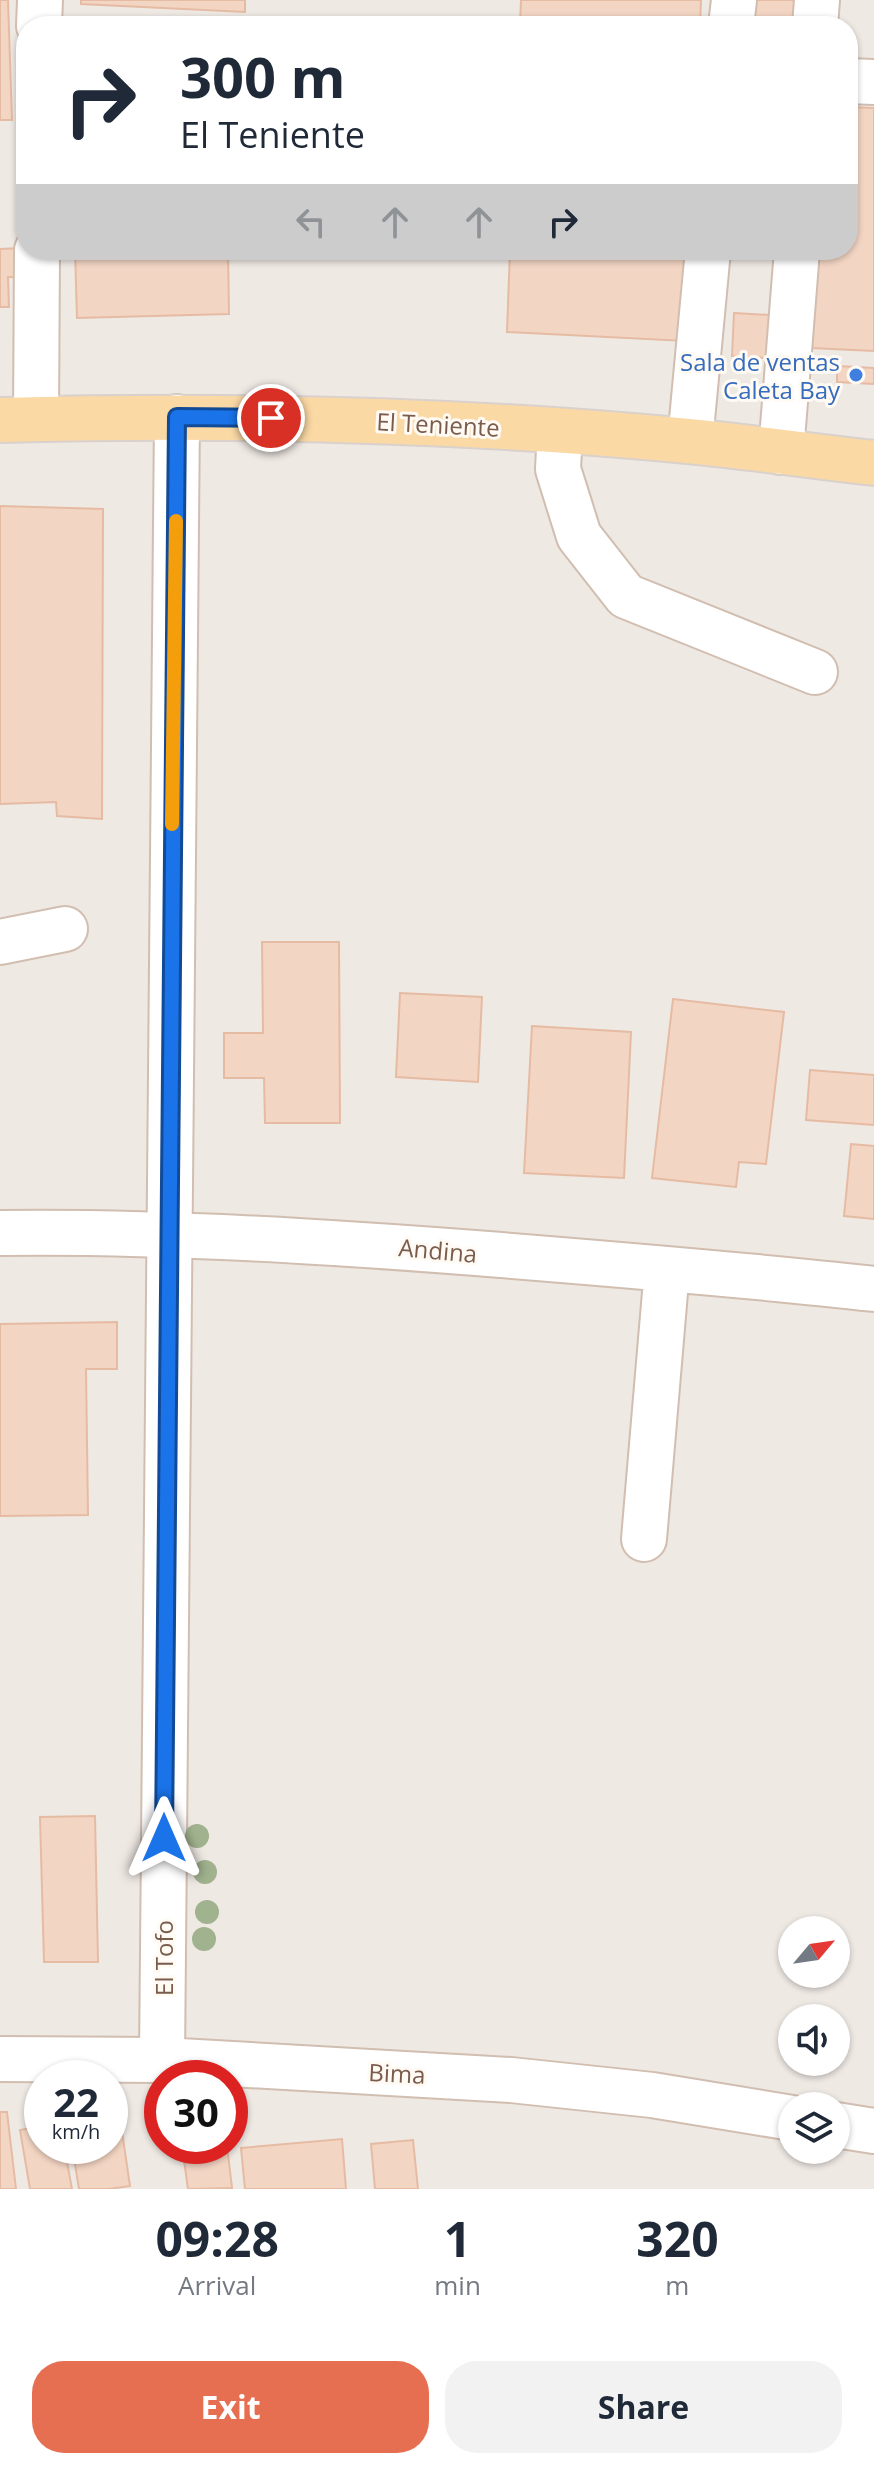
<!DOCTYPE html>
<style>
:root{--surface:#fff;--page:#f2f2f3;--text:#1f2937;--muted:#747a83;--accent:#e76f51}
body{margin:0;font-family:"Open Sans",sans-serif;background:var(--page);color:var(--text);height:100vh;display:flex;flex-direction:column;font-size:30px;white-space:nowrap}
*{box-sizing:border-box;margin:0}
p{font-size:26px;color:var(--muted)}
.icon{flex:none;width:44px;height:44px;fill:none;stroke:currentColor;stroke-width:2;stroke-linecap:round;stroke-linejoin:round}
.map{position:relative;height:2189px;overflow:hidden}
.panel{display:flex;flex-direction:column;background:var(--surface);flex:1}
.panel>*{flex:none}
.guide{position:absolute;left:16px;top:16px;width:842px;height:244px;border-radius:32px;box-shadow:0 2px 6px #0004;background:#fff;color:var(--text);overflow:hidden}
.needle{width:52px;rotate:61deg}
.buttons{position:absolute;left:778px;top:1916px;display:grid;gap:16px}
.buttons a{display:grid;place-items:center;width:72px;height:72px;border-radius:50%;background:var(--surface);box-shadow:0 2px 6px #0004;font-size:40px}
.speed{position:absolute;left:24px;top:2060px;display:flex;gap:16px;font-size:40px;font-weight:700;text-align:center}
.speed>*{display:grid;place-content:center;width:104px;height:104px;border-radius:50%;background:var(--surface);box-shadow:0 2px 6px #0004;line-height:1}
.speed small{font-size:20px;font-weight:400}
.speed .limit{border:12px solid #d22;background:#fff;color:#111}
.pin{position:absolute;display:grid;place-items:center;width:68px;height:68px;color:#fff;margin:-34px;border:4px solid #fff;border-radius:50%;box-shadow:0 2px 8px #0007}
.me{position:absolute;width:88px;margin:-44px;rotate:0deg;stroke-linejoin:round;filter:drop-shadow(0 0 6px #0008)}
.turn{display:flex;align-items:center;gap:28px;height:168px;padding:0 32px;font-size:36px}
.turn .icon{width:104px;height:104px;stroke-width:2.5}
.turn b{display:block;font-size:56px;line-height:68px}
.lanes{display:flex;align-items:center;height:76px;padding:0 32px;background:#0003;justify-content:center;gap:40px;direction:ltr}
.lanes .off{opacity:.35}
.eta{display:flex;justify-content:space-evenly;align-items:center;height:136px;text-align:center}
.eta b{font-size:48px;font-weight:700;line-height:56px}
.action{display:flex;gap:16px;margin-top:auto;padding:16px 32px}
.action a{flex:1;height:92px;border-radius:32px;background:var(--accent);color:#fff;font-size:32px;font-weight:700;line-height:92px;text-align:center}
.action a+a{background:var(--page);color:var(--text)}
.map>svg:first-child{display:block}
.industrial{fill:#efe9e4;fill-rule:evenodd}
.building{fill:#f3d5c3;stroke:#e6bba3;stroke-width:2}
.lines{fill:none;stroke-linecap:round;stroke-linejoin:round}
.minor-casing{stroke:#d1beb0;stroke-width:48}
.major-casing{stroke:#dad1cd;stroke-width:48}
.minor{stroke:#fff;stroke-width:44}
.major{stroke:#fbd9a5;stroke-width:44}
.tree{fill:#a0b28e}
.route-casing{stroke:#114b97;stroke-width:20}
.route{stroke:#1a73e8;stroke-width:14}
.slow{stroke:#f59e0b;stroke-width:14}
.shop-dot{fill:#3f7fe0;stroke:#fffaf3;stroke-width:3}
.labels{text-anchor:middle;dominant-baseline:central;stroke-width:6;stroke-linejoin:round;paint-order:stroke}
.shop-label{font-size:24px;fill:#366cbe;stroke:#fffaf3;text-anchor:end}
.street-label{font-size:24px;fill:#7a5c4d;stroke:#fffaf3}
</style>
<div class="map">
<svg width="874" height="2189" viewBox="0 0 874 2189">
<rect width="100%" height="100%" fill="#fdf6ec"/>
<path class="industrial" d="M0,0h874v2189h-874zM26,26h822v224h-822zM792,1930h44v44h-44zM792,2018h44v44h-44zM42,2078h68v68h-68zM162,2078h68v68h-68zM792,2106h44v44h-44z"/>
<path class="building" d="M0,0h8l4,120h-12z
M81,0h164v12l-164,-8z
M521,0h180l-1,26h-180z
M752,0h51l-1,26h-51z
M848,107l26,1v243l-62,-3 5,-98h31z
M21,248v29h-13l1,30h-9v-58z
M75,250h153l1,64 -152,4z
M510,250h180l-4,91 -179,-9z
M734,313l36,2 -2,43 -36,-2z
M837,366l37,2v16l-37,-2z
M0,506l103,3 -1,310 -45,-3 -1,-14 -56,2z
M262,942h77l1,181h-75l-1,-45h-40v-45h39z
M400,993l82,4 -4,85 -82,-5z
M673,999l111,13 -18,152 -27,-2 -3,25 -84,-9z
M532,1026l99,6 -7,146 -100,-5z
M810,1070l64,5v50l-68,-5z
M851,1144l23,2v73l-30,-3z
M117,1322v47h-31l2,146 -88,1v-192z
M95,1816l3,146h-54l-4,-145z
M117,2098l13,88 -21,3h-30l-7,-43h38v-47z
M0,2112h7l9,77h-16z
M42,2126v20h22l8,43h-42l-10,-59z
M342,2139l4,50h-101l-4,-41z
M413,2140l5,49h-43l-4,-45z
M182,2146h45l5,42 -44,1z"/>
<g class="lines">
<g class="minor-casing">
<path id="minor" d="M39,26l1,-26
M731,26l3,-26
M815,26l2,-26
M848,81l26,1
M36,419l1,-169
M560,431l-2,38 21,67 47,60 189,76
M690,441l18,-191
M781,452l16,-202
M0,942l65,-13
M0,1233c167,-2 334,9 501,22 124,10 249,20 373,34
M644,1539l23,-270
M0,2059l162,1 349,20 141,15 140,23
M162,2060l15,-1643
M836,2125l38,6"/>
</g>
<g class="major-casing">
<path id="major" d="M0,420c229,-6 459,-1 688,21 62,6 124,15 186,22"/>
</g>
<use href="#minor" class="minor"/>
<use href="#major" class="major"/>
</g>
<g class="tree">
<circle cx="197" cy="1836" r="12"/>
<circle cx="205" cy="1872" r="12"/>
<circle cx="207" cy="1912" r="12"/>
<circle cx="204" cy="1939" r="12"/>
</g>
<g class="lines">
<g class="route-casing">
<path id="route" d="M164,1838l13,-1421 94,1"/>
</g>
<use href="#route" class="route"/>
<path class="slow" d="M172,824l4,-303"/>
</g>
<circle class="shop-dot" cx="856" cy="375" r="8"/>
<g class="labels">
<g class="shop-label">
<text x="840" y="361">Sala de ventas<tspan x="840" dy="28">Caleta Bay</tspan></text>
</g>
<g class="street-label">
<text transform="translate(438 424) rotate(3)">El Teniente</text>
<text transform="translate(438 1250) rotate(5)">Andina</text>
<text transform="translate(163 1958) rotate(-90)">El Tofo</text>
<text transform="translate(397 2073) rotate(3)">Bima</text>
</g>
</g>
</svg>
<div class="buttons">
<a><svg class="needle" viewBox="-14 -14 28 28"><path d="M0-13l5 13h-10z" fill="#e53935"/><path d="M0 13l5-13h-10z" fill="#747a83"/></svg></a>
<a><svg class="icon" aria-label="sound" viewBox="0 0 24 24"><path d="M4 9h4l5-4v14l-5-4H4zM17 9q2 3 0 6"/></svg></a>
<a><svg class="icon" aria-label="layers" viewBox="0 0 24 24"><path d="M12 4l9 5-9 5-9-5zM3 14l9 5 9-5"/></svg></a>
</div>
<div class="speed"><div>22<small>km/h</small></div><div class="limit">30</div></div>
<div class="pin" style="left:271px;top:418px;background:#d93025"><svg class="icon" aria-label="arrive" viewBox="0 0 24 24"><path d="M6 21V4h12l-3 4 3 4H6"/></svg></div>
<svg class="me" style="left:164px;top:1838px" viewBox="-20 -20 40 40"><path d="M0-17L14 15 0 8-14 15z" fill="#1a73e8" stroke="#fff" stroke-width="4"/></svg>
<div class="guide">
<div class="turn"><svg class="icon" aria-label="right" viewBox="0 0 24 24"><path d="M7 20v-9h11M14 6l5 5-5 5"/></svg><div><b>300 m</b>El Teniente</div></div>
<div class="lanes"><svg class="icon off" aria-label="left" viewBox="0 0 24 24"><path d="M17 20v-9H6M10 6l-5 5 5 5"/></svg><svg class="icon off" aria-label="ahead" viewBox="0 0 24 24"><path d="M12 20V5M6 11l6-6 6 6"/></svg><svg class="icon off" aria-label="ahead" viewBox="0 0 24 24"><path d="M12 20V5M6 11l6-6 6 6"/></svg><svg class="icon" aria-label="right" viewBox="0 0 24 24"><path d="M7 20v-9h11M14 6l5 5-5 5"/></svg></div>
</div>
</div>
<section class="panel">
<div class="eta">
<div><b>09:28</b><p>Arrival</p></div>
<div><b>1</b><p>min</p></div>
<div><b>320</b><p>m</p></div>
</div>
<div class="action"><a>Exit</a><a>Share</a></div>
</section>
